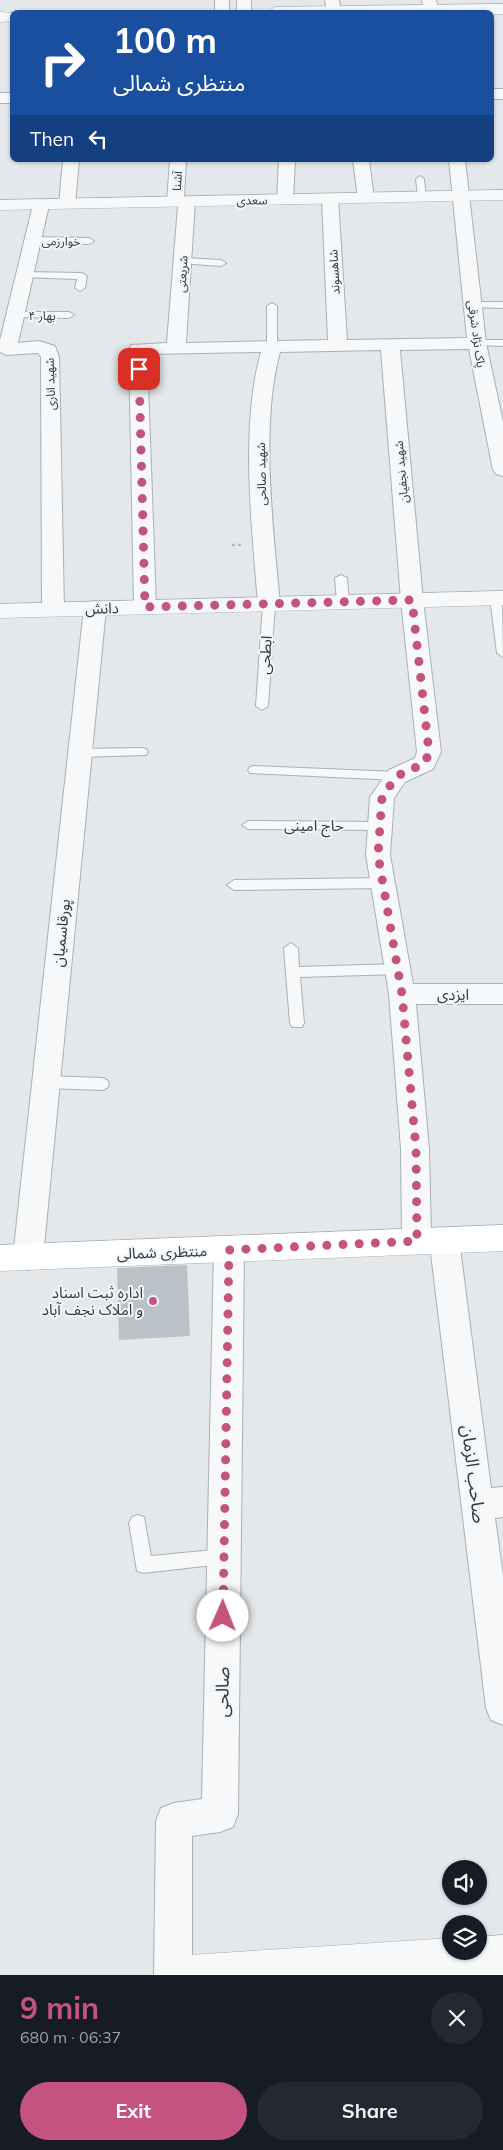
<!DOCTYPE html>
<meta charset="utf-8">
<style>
:root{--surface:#171b24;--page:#242831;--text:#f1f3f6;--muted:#9ea1a6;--accent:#c4547e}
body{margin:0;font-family:Mulish,"Noto Sans Arabic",sans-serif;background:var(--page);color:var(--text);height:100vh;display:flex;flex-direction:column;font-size:19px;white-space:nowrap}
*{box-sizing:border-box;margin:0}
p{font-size:16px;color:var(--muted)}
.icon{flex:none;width:28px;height:28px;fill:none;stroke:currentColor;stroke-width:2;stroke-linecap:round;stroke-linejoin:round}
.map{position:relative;height:1975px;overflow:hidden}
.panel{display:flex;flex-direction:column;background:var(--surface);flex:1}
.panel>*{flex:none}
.top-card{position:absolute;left:10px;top:10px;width:484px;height:152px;border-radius:8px;box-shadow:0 1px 4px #0004;background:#1a4fa0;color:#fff;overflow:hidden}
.buttons{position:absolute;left:442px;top:1860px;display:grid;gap:10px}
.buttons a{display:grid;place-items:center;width:45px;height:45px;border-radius:50%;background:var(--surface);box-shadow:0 1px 4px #0004;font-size:25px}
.pin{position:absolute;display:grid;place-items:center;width:42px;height:42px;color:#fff;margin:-21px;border-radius:10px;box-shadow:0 2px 8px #0006}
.me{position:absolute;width:55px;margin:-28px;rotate:1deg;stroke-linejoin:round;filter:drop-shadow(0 0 4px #0008)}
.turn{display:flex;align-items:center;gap:18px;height:105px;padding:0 20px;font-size:22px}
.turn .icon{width:65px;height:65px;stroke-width:2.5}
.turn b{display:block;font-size:35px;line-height:42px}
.then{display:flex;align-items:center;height:48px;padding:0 20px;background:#0003;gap:10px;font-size:19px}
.round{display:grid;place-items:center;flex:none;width:52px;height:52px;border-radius:26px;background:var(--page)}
.summary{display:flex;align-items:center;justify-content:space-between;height:85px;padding:0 20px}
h1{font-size:30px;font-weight:700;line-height:38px;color:var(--accent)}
.cta{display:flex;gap:10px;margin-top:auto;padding:10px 20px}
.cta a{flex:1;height:58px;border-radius:30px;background:var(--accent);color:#fff;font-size:20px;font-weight:700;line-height:58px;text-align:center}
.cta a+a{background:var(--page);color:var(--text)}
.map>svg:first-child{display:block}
.building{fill:#bbc2c7}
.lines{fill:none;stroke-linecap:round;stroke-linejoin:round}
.service-casing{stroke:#a9b0b5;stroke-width:2}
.minor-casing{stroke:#a9b0b5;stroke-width:2}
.tertiary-casing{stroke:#a9b0b5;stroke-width:1}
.secondary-casing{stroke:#a9b0b5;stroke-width:1}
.path{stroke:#b6bbbe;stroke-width:2.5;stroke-dasharray:3 3;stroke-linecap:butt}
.service{fill:#f6f8f9;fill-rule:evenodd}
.minor{fill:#f6f8f9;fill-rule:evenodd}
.tertiary{fill:#f6f8f9;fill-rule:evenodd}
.secondary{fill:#fff;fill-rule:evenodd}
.route{stroke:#c4547e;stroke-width:9;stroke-dasharray:0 16.2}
.poi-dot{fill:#c4547e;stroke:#f3f6f8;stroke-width:2}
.labels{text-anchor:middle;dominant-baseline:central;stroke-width:4;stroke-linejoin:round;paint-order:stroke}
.far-street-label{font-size:12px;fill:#2d3942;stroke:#f3f6f8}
.street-label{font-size:15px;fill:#2d3942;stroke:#f3f6f8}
.poi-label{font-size:15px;fill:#2d3942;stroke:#f3f6f8;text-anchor:end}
.near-street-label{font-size:18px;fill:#2d3942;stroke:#f3f6f8}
</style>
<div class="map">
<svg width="503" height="1975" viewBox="0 0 503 1975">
<rect width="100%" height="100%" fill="#e4e8eb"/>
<path class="building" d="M187,1265l3,71 -71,4 -2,-72z"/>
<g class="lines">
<g class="service-casing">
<path id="service" d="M420,176l4,3 2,18 -4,3 -4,-3 -2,-18z
M33,237l56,1 5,3 -5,3 -59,-2v-4z
M183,258l38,2 5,3 -5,3 -41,-3v-4z
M25,272l57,1 5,3 -2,12 -5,3 -5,-3 2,-9 -55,-2v-4z
M473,302h30v6l-33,-1 -2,-2z
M272,303l5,3v40l-5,3 -5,-3v-40z
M15,312h54l5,3 -5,3 -57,-1v-4z
M477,340h26v6l-29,-1v-4z
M341,575l6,3 2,24 -6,4 -6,-4 -2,-24z
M496,594l6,4 1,59 -6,-4 -7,-55z
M269,600l6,4 -7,102 -6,4 -6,-4 7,-102z
M142,748l4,1 2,3 -2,3 -66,2 -6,-4 6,-4z
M254,766l143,6 6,4 -6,4 -147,-7 -2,-3 2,-3z
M248,821l132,1 6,4 -6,4 -132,-1 -6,-4z
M383,878l7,5 -7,5 -149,2 -7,-5 7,-5z
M291,943l7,5 1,19 99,-3 7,5 -7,5 -98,3 4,46 -2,4h-10l-2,-4 -6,-75z
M46,1076l56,2 5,2 2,4 -2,4 -5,2 -56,-2 -5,-2 -2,-4 2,-4z
M138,1515l6,2 7,39 73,-7 6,2 3,6 -3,6 -87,10 -6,-2 -8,-48 3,-6z"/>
</g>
<g class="minor-casing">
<path id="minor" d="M215,0h14v12h-14z
M237,0h14v12h-14z
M325,0h14l2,12h-14z
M422,0h14l3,12h-14z
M491,89h12v10h-12z
M0,93h12v10h-12z
M63,160h16l-4,44 -2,4h-12l-2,-4z
M170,160h16l-2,37h9l2,4 -9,142 142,-3 -6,-141 2,-4h12l2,4 9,141 120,-2 -18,-178h16l21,183 17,79v54l-7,-2 -3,-4 -24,-121 -69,1 23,250 18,152 -8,17 -28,13 -11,16 -4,57 23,129h90v20h-87l13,145 2,87 3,-5 10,-3 10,3 5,9 32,248 12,-1v30l-8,1 8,58v149l-12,-5 -5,-12 -56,-463 -3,5 -10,3 -10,-3 -5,-9 -1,-92 -12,-155 -23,-139 4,-58 19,-27 26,-12 2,-6 -16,-152 -20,-250 -101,2c-20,73 -7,176 0,252l-3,5 -8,2 -8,-2 -3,-5c-6,-75 -18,-179 3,-252l-114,2 9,253 -3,5 -8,2 -8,-2 -3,-5 -5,-258 2,-4 36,-2 11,-137h-9l-2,-4z
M279,160h16l-2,40 -2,4h-12l-2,-4z
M353,160h16l5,38 -2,4h-12l-2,-4z
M41,200l6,1 2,4 -31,138 21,-2 16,5 4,11 5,252 -3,5 -8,2 -8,-2 -3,-5 -1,-252 -3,-4 -31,2 -7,-3v-12l33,-135 2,-4z
M95,601l8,2 3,5 -63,649 -5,9 -10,4 -10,-4 -5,-9 71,-649 3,-5z
M229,1238l10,3 5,9 -6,564 -5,13 -13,5 -28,4v139h-38l2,-154 5,-13 13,-5 28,-4 12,-549 5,-9z"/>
</g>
<g class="tertiary-casing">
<path id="tertiary" d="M503,4v10l-236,-2 8,-5z
M0,12l12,1v8l-12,1z
M503,190v10l-503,10v-10z
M503,591v14l-503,13v-14z
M503,1935v40h-334l6,-14 14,-6 262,-17v13h28v-14z"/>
</g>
<g class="secondary-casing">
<path id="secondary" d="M503,1225v26l-503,20v-26z"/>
</g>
<path class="path" d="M232,545h11"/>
<use href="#service" class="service"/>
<use href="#minor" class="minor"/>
<use href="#tertiary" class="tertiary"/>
<use href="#secondary" class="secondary"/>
</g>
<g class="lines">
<path class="route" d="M139,369l6,238 267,-7 17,152 -4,11 -28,13 -15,21 -4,58 24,139 14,155 1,92 -188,9 -6,366"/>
</g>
<circle class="poi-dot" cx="153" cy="1301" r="5"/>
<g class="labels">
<g class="far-street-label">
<text transform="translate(177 181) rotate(-86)">آشنا</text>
<text transform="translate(252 200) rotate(-1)">سعدی</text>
<text transform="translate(61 241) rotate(1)">خوارزمی</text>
<text transform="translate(334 272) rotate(-93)">شاهسوند</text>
<text transform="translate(182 274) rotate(-86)">شریعتی</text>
<text x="42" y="315">بهار ۴</text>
<text transform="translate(477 334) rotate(82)">پاک نژاد شرقی</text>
<text transform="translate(50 384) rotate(-92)">شهید اناری</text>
<text transform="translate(401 472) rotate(-95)">شهید نجفیان</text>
<text transform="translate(261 474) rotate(-91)">شهید صالحی</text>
</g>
<g class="street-label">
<text transform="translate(102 608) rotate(-1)">دانش</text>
<text transform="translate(265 655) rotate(-86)">ابطحی</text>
<text x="314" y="825">حاج امینی</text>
<text transform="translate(61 933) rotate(-84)">پورقاسمیان</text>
<text x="453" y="994">ایزدی</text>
<text transform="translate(162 1252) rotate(-2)">منتظری شمالی</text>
</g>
<g class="poi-label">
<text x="143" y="1292">اداره ثبت اسناد<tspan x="143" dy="17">و املاک نجف آباد</tspan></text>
</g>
<g class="near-street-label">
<text transform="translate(474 1474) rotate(83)">صاحب الزمان</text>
<text transform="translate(222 1692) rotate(-89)">صالحی</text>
</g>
</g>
</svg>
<div class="buttons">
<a><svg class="icon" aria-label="sound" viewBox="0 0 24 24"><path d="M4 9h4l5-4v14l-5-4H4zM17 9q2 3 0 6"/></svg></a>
<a><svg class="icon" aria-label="layers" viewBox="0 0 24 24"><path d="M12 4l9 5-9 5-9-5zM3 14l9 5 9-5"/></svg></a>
</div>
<div class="pin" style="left:139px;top:369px;background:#d93025"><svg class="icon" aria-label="arrive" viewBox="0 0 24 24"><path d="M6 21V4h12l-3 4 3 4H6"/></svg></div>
<svg class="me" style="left:223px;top:1616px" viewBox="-20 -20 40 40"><circle r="19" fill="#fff"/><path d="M0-13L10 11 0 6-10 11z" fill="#c4547e"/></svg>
<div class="top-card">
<div class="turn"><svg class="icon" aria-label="right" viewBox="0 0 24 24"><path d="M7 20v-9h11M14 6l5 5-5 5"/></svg><div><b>100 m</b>منتظری شمالی</div></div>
<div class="then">Then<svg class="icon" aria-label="left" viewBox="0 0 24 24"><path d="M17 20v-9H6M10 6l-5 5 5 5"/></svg></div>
</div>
</div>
<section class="panel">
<div class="summary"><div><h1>9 min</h1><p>680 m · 06:37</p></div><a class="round"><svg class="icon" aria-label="close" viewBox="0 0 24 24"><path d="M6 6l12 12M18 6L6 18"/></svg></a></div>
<div class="cta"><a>Exit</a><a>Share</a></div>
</section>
